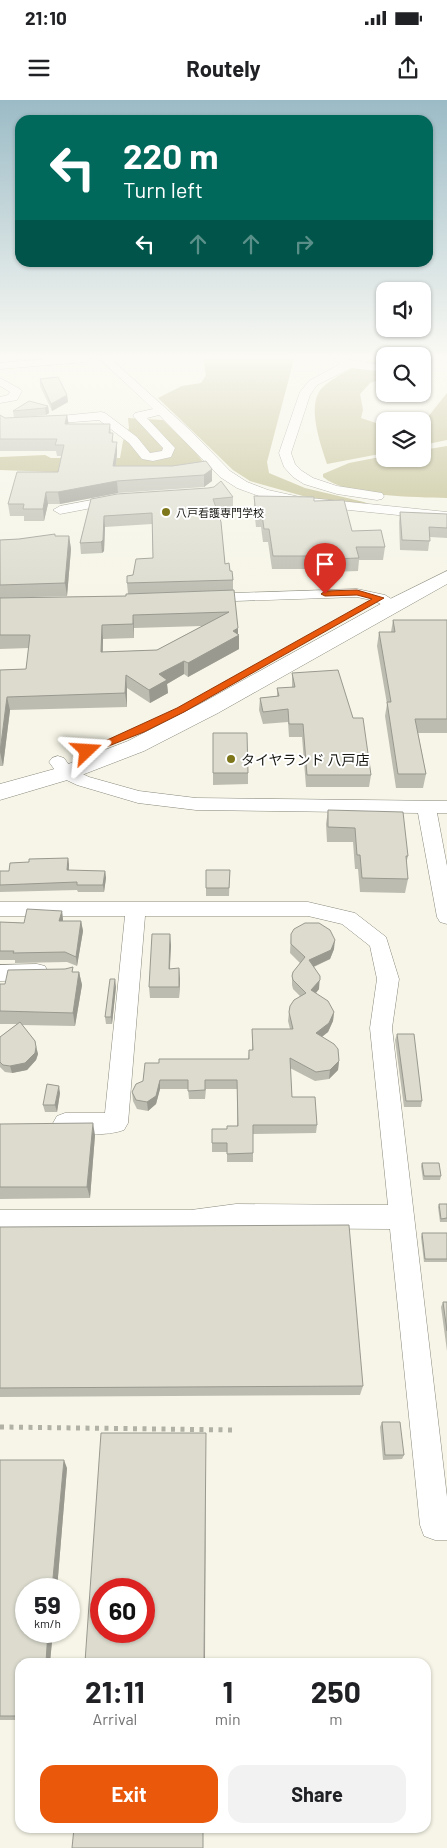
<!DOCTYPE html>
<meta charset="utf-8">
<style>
:root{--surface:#fff;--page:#f2f2f2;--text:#202124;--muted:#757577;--accent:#ea580c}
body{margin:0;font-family:Barlow,"Noto Sans JP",sans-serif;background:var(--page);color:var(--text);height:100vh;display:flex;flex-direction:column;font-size:19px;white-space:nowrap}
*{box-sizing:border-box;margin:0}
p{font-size:16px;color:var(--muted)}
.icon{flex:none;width:28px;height:28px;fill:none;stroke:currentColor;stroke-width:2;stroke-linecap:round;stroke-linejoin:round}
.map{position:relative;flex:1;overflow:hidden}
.sheet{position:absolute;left:15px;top:1558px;width:416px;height:175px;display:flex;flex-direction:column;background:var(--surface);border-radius:15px;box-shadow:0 1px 4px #0004}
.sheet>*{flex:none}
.guide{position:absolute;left:15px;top:15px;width:418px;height:152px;border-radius:15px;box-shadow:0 1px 4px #0004;background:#00695c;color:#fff;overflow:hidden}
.fabs{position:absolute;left:376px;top:182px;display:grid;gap:10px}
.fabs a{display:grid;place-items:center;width:55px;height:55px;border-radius:10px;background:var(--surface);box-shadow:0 1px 4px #0004;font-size:25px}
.speed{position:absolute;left:15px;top:1478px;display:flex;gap:10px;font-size:25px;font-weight:700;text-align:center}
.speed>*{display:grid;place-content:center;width:65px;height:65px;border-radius:50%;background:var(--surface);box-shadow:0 1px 4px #0004;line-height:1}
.speed small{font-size:12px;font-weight:400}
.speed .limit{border:8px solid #d22;background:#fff;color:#111}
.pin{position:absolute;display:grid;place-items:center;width:42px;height:42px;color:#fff;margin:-51px -21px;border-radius:50% 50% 50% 0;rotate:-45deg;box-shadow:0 0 5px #0007}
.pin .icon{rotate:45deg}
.me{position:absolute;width:55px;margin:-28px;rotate:70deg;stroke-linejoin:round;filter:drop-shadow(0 0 4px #0008)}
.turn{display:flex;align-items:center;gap:18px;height:105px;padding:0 25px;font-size:22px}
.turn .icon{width:65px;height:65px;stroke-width:2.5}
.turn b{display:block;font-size:35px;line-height:42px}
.lanes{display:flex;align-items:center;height:48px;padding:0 25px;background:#0003;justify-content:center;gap:25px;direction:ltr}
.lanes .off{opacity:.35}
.eta{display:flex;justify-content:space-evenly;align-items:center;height:85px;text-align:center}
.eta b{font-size:30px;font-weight:700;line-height:35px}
.primary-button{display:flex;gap:10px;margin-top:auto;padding:10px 25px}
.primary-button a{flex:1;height:58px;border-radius:15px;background:var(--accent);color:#fff;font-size:20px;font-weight:700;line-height:58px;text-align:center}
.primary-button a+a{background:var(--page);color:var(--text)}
.status{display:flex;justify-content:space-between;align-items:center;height:35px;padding:0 25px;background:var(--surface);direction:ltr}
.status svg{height:14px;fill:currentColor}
header{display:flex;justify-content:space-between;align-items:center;height:65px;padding:0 25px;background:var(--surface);font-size:22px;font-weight:700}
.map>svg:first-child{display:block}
.forest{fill:#bcb987}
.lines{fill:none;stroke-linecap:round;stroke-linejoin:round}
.minor-casing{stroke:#8a897d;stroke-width:1}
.major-casing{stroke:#8a897d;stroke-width:1}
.path{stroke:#b1b1a5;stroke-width:5;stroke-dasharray:4 5.5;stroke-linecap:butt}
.minor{fill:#fff;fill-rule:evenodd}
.major{fill:#fff;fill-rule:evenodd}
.wall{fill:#bdbcb1;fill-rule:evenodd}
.shaded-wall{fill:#9a9990}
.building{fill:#dcdbce;stroke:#9a9990;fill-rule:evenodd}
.route{fill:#ea580c;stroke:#983908}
.poi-dot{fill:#7e761b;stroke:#fff;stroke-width:2}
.labels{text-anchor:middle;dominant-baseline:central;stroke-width:4;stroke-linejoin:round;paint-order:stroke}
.far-poi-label{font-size:11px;fill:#181813;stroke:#fff;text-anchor:start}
.poi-label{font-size:14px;fill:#181813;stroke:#fff;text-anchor:start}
</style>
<div class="status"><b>21:10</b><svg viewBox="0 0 49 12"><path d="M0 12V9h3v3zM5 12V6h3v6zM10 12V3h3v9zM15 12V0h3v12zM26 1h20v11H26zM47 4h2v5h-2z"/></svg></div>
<header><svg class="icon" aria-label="menu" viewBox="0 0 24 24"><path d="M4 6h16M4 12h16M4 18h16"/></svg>Routely<svg class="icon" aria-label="share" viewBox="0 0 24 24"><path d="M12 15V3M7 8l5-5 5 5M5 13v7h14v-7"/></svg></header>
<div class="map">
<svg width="447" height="1748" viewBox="0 0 447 1748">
<rect width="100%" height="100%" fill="#f6f5e7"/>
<path class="forest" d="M203,259h91l-27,103 2,11 36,15 59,14 5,2 -59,-6 -60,-17 -17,-11 -75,-72 24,-12 19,-3 5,-8z
M368,261l17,2v15l-15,5 -10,11 3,16 -2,8 24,8v27l-58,11c-6,-18 -19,-54 -8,-72 6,-11 37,-26 49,-31z
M447,293v47l-24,5v-22z
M128,318l35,2 28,27 19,23 -129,3 -81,-3v-13l45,-2 6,3h69l3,-17 6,-13z
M447,346v52c-32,-1 -100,-1 -124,-21v-3l26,-11 36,-7v3h37l1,-9z"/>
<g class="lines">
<g class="minor-casing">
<path id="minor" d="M49,259h42l-5,3 -86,7v-6z
M100,259h11l80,72 39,40 17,11 21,8 32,7 147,15v8l-147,-15 -41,-9 -22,-8 -17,-11 -61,-62 -12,3 28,30 -4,9 -18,4 -11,-2 -13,-16 -30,-23 -63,5 -2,-3 2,-3 4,-1 61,-6 4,1 32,24 13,16 12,-2 1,-3 -30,-32 2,-3 18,-4z
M333,259h13l39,7v6l-34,-4 -34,17 -7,10 -19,58 4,11 7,7 11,7 24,8 45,7 2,3 -2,3 -5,1 -40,-6 -33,-10 -11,-7 -9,-10 -5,-14 21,-61 9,-11 31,-17z
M425,259h11l-14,11v-9z
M0,278l20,11 2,2 -5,9 -17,3v-6l8,-2 2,-3 -10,-6z
M118,395l5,1 2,3 -2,3 -63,12 -7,-4 7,-4z
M357,489l28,6 16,10 -3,3h-10l-13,-7 -18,-4 -152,5 -5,-1 -2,-3 2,-3 5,-1z
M58,656l6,2 8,11 17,8 50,14 57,7 251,3v12h-10l10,53v58l-7,-2 -3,-5 -19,-104 -222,-3 -58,-7 -61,-18 -17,-8 -11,-15 3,-4z
M0,802h308l47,11 31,24 13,42 -7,49 55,469v43h-12l-11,-4 -4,-11 -30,-296 -154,-1 -45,6h-191v-24h191l45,-6 152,1 -18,-177 7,-49 -7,-33 -28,-22 -34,-8h-163l-17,207 -4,7c-15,6 -52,6 -67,0l-4,-7 4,-7 8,-3h40l20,-197h-125z
M37,864l8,2 3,6 -3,6 -8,2 -37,1v-16z"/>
</g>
<g class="major-casing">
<path id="major" d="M447,471v13l-229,129 -74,38 -70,27 -74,22v-16l58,-16 70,-27 74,-38 184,-102z"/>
</g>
<path class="path" d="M0,1327l237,3"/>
<use href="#minor" class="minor"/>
<use href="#major" class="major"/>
</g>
<path class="wall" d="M14,259h27l-27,1z
M40,279l27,16 1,7 -16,9 -12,-25z
M48,306l1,7 -3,2 -32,3 -1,-7z
M0,315l5,3 62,-3 1,9h42l1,9 6,21 -1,12h56l34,-5 6,20 -8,6 -86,6 -58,11h-12l-4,17h-20v-5h-14l-2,-12 50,-32 3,-16h-4l-1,-5h-56z
M254,396l60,5 38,30 33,16 -2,13h-24l-1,11 -29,1 -1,-3h-56l-4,-27h-5l-2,-15h-5l-2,-18z
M233,397v11l-16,1 8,55 5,7 3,9v10l6,59 -51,28 -4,-3 -17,10 1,9 -18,10 -23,-15v19l-117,3 -7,56h-3v-96l26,-1 3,-21 -29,1v-51l126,-2 2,-2 -1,-11 6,-8 20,-17 -1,-34 -47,3 -1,24 -2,2 -21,1 -1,-11 11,-44zM202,526l-45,24 -54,2v-13l31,-1v-10z
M400,412l47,2v24l-17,-1 -2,14 -28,-1 -1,-28z
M55,436h14l2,13 -4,47 -67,2v-58l19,-1z
M393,520h54v113h-29l8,41 -3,14h-27l-11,-72 2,-12 -10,-58 2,-14h12z
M292,573l79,102 -2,12h-63l-4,-50h-13l-1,-15 -25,2 -4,-14 1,-12 17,-2v-8h15z
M213,633l35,40v11l-35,1z
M328,710l80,46 -2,8 2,15 -3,14 -45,-1 -2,-23h-3l-2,-27h-26l-1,-18z
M68,758l1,7v6h36l1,7 -2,14h-26l-1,-2 -77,2v-21h9l20,-9z
M206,770h24l-1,26h-23z
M62,811l1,10h18l2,10 -6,35 -10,-4 -52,1v-3h-15v-38l24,1z
M291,834l43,15 -4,10 -16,8 5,22 -3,4 18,19 -1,9 -5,11 -6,5 17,24 -1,9 -9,9 -14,2 -25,-13 2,29 25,28 -1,8 -63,1v28h-26v-10h-15v-9l15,-14 10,-3v-37h-31l-1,10h-16l-1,-10h-28l-4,15 -8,7 -11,-2 -4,-8 -1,-9 11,-11 16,-18 89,-4 1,-9h3v-21h38l-2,-8 1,-9 11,-16 -7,-7 -1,-4v-9l8,-13 -10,-10z
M171,845l-1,24 10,10 -1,19h-29l-1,-11z
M74,872h5l3,13 -7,41 -53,-1 13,16 3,13 -2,6 -9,10 -15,3 -7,-1 -5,-5v-30l17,-13h-17v-40h5z
M116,887l-4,37h-6l-1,-7z
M397,934l25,67 -1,6h-17l-9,-67z
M60,993l-3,19h-12l-2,-7z
M0,1024l95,11 -5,63 -90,1z
M422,1063l19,13 -1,4h-17l-2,-14z
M439,1104h8v18h-7l-2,-15z
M0,1127l363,159 -3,9 -360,2z
M422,1133h25v29h-23l-3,-25z
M443,1202h4v49l-6,-44z
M382,1322l22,33 -2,4 -19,1 -3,-33z
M0,1360l67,8 -10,121h-31v42h27l-3,31h-30v58h-20z"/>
<path class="shaded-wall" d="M67,295l1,7 -16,9 -1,-7z
M48,306l1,7 -3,2 -1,-7z
M67,315l2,11 -4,-2z
M117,342v12l-3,24 -1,-12z
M212,369v12l-8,6v-12z
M117,381l1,12 -58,11 -2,-12z
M46,392l2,12 -4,17 -1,-12z
M104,416l1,11 -1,24 -2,2 -1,-11z
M69,436l2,13 -4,47 -2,-13z
M133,515l1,13v10l-1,-14z
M102,525l1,14 -1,26 -1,-13z
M238,528v8l1,-1v14l-51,28v-14l45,-32z
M184,561v13l-17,10 1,9 -18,10 -1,-13 10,-16z
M126,575l1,13v19l-2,-14z
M7,597l3,13 -7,56 -3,-14z
M68,758l1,7 -1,13 -1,-8z
M105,771l1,7 -2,14 -1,-7z
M62,811l1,9 -2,11 -2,-10z
M81,821l2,10 -6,35 -1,-9z
M170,834l1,11 -2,34v-10z
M335,840l-1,9 -4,10 -22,10 1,-9z
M179,868l1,11 -1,19z
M79,872l3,13 -7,41 -2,-13z
M320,876l-1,13 -8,10v-9z
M115,879l1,8 -4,37 -1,-7z
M334,912l-1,9 -5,11 -13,10 1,-9z
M36,947l2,7 -2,6 -9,10 -15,3 -2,-7z
M339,961l-1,9 -9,9 1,-9z
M160,980v9l-4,15 -8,7 -1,-9z
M59,986l1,7 -3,19 -2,-7z
M93,1023l2,12 -5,63 -3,-11z
M206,1333l-1,229h-1z
M64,1360l3,8 -10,121h-5z
M48,1531h5l-3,31h-4z"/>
<path class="building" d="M58,277l9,18 -16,9 -11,-25z
M29,301l19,5 -3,2 -32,3z
M0,315l5,3 62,-3 -2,9h45l-1,9h4l-1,9h5l-4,24h59l34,-5 6,8 -8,6 -87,6 -59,11h-12l-3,17h-20l1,-5h-16l9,-32h41l6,-27h-9l2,-6h-57z
M221,381l12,16 -20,2 8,23 4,42 4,-1 1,8h2l1,9 -106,3v-7l6,-1 3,-16 17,-1 -1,-45 -48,3 -1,24 -2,2 -21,1 11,-44 26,-5 91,-6 6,-1z
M254,396l60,1v4l30,-1 8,31 29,-1 4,17h-29l3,11 -29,1 -1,-3h-56l-4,-27h-5l-2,-15h-6z
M400,412l47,2v14l-18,-1 1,14 -28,-1z
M55,434v2h14l-4,47 -65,2v-45l19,-1z
M234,490l4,38 -5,3 6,4 -51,28 -4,-2 -25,13 8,6 -18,10 -23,-15 -1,18 -118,4 -7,55v-82l26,-1 4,-34h-30v-37l126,-2v-2zM229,512l-72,38 -56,2 1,-27 31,-1v-9z
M393,520h54v99h-32l11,55h-28l-11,-72h4l-12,-70h16z
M338,570l15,48h10l8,57h-64l-4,-51h-14l-1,-15 -25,3 -3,-14 19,-2 -2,-8 18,-1 -3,-14z
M213,633h34l1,40h-35z
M328,710l75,2 5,44h-2l2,23 -46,-1 -2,-23h-3l-2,-27 -27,-1z
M68,758l-1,12 38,1 -2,14h-26v-3l-77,3v-14h9l1,-8 19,-1v-3z
M206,770h24l-1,18h-23z
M27,809l35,2 -3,10h22l-5,36 -11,-5 -52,1 1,-2h-14v-29l24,1z
M305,823h14l11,7 5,10 -4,10 -22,10 11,16v4l-9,10 17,11 6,11 -5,11 -13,10 18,11 4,5 1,12 -9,9 -14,2 -26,-14 2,39h23l2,28h-64v28l-26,1v-11h-15v-14h15v-3h11l-1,-46h-32v10l-17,1v-11h-28l-4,16 -9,6 -11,-2 -4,-8 4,-8 7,-3 2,-18h14v-4h90v-9h4l-1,-21h41l-4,-17 1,-6 4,-6 12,-7 -13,-13 -1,-4 1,-4 12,-15 -14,-13v-10l3,-5z
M152,834h18l-1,35 10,-1v19h-30z
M73,867l-1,5h7l-6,41 -73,-2v-27h5l3,-14 57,-1z
M110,879h5l-4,38h-6z
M20,922l15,19 1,6 -1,6 -10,10 -15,3 -7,-1 -3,-3v-25z
M397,934h17l8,67h-16z
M47,984l12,2 -4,19h-12z
M93,1023l-6,64h-87v-63z
M422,1063h17l2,13h-17z
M439,1104h8v14l-6,1z
M349,1125l14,161 -363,2v-161z
M422,1133h25v26h-22z
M443,1202h4v29z
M382,1322h18l4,33h-19z
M101,1333h105l-2,229h-119zM101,1489h43v42h-43z
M0,1360h64l-12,129h-26v42h22l-2,31h-26v54h-20z
M74,1728h129v20h-131z"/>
<linearGradient id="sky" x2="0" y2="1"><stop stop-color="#9bbbc6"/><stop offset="0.51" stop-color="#fbfaf4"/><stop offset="1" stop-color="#fbfaf4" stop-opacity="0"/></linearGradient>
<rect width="447" height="503" fill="url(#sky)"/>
<path class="route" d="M357,490l27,8 -200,114 -40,20 -53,21 -4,1 -4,-3 94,-43 195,-109 -15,-4 -32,1 -4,-2 4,-3z"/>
<g class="poi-dot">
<circle cx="166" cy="412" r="5"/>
<circle cx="231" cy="659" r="5"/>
</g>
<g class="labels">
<g class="far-poi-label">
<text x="176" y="412">八戸看護専門学校</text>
</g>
<g class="poi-label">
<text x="241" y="659">タイヤランド 八戸店</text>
</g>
</g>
</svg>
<div class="fabs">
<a><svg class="icon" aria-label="sound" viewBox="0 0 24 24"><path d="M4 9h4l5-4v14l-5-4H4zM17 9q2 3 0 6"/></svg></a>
<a><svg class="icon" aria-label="search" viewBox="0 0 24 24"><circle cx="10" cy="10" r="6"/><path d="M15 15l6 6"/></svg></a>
<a><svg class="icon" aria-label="layers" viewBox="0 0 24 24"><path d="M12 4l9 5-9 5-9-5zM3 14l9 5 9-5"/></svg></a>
</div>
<div class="speed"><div>59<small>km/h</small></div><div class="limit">60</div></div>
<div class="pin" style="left:325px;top:494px;background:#d93025"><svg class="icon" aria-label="arrive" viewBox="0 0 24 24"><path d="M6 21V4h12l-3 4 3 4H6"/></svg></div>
<svg class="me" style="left:87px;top:651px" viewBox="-20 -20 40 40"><path d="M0-17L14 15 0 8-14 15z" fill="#ea580c" stroke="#fff" stroke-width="4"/></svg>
<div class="guide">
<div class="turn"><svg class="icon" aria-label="left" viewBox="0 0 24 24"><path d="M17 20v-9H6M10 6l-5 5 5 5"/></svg><div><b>220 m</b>Turn left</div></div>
<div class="lanes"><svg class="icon" aria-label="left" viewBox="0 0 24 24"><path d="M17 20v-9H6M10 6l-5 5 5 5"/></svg><svg class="icon off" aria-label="ahead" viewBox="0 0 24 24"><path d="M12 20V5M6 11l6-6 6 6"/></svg><svg class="icon off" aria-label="ahead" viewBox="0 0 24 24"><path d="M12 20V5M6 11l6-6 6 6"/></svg><svg class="icon off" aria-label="right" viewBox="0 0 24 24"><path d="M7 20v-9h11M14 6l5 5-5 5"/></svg></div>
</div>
<section class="sheet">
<div class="eta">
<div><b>21:11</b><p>Arrival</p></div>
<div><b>1</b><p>min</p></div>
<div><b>250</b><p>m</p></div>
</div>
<div class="primary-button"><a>Exit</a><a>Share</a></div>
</section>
</div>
